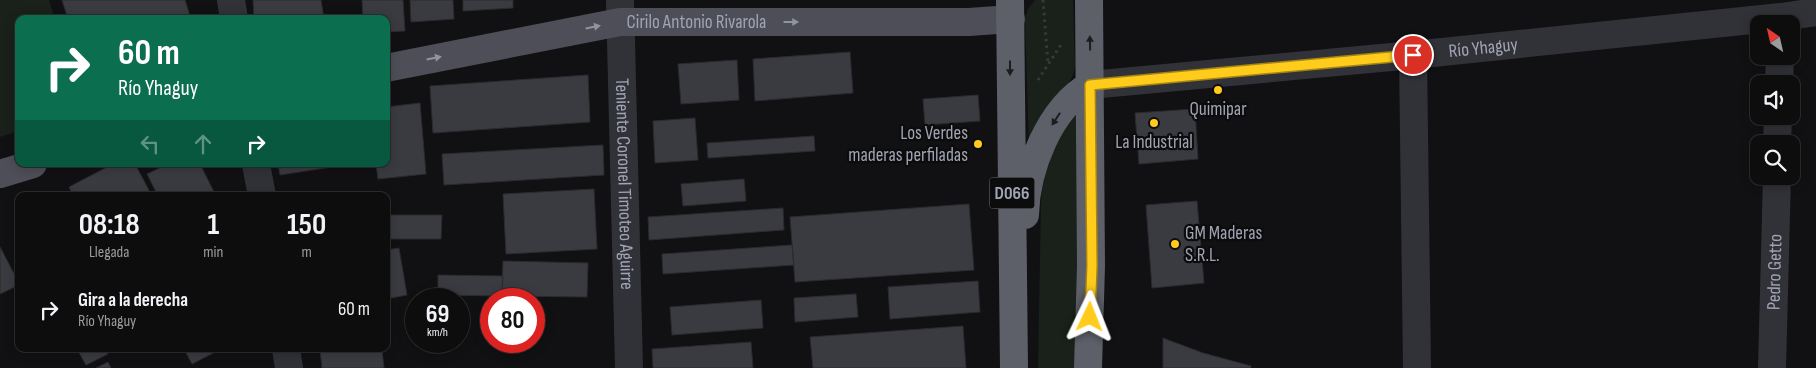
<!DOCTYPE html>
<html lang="es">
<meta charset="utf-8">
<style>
:root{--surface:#0d0d0e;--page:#1b1b1c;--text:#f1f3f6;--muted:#9a9c9e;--line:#2d2d2e}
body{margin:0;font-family:"Sofia Sans Condensed",sans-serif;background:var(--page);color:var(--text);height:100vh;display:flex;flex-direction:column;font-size:19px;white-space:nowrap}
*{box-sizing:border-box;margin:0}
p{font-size:16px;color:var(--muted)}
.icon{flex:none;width:28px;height:28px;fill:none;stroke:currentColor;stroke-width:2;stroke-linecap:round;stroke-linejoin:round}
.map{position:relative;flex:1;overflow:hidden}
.details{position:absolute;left:15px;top:192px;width:375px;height:160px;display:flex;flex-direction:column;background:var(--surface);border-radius:10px;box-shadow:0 2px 12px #0003,0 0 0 1px var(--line)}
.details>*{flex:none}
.top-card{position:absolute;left:15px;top:15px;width:375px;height:152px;border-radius:10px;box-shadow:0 2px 12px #0003,0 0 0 1px var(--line);background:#0b6e4f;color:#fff;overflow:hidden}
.needle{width:32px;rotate:326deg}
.tools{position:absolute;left:1750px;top:15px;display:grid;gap:10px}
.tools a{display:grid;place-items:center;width:50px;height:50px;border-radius:10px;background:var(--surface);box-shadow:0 2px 12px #0003,0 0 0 1px var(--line);font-size:25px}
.speed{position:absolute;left:405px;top:288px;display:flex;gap:10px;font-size:25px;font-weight:700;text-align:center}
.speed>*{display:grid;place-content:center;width:65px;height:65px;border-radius:50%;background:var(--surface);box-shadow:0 2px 12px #0003,0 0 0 1px var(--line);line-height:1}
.speed small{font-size:12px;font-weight:400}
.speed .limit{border:8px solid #d22;background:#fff;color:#111}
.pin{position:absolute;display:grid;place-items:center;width:42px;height:42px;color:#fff;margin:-21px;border:2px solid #fff;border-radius:50%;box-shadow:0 1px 5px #0007}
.me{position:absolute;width:55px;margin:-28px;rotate:2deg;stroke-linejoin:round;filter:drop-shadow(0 0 4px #0008)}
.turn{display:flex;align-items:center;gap:18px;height:105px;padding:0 20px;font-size:22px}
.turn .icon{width:65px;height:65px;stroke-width:2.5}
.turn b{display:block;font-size:35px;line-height:42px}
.lanes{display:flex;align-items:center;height:48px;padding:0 20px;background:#0003;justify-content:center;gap:25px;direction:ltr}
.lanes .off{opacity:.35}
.eta{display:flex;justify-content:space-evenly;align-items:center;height:85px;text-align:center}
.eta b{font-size:30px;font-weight:700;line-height:35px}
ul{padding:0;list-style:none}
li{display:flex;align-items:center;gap:15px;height:65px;padding:0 20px}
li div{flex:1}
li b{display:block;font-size:19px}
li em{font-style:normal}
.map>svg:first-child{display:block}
.green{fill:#19211a}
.building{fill:#3a3b41;stroke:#2b2b2f}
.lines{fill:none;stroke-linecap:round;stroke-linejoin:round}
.path{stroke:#37393f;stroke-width:3;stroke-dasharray:2.5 4;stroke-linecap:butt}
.minor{stroke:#313238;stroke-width:28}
.major{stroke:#4d4e57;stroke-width:28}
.highway{stroke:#5d5f69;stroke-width:28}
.oneway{fill:#9093a2}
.oneway2{fill:#1c1d1f}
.route-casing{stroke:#a68512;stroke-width:12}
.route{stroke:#ffcc1c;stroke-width:9}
.poi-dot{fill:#ffcc1c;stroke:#0c0c0d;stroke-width:2}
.labels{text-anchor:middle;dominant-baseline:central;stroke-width:4.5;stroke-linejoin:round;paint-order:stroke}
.shield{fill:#0c0c0d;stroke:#747683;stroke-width:1}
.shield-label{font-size:18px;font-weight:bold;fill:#a1a4b5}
.street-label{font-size:19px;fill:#a1a4b5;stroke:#0c0c0d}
.poi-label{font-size:19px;fill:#a1a4b5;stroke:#0c0c0d}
</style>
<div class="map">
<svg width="1816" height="368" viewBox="0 0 1816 368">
<rect width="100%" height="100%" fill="#111113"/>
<path class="green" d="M0,0h49l6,19h-36v112l-19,6z
M1035,0h38l2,66c-2,18 -19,33 -28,48 -7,11 -12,24 -18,36l-4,-132 3,-9z
M1077,111v257h-39l3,-165 3,-31 10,-31z"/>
<path class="building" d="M62,0h123l6,19h-123z
M253,0h68l3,19h-70z
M362,0h41l2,31 -19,1v-13h-23z
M410,0h43l1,19 -43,3z
M463,0h50v8l-50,3z
M850,52l3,41 -98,8 -2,-42z
M737,60l2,40 -58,4 -3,-40z
M588,75l2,47 -157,11 -3,-47z
M978,95l2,26 -55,4 -2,-26z
M420,103l6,71 -48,5 -2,-15h10v-57z
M1195,109l3,50 -59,5 -4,-51z
M695,118l3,42 -43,3 -2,-42z
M814,136l1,15 -107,7 -1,-15z
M603,145l1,30 -160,10 -2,-31z
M113,164h22l16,30 -4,2h-74l-4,-9z
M168,164h32l16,32h-58l-11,-22z
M278,164h73l-71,11z
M744,179l2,22 -63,5 -2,-22z
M594,189l3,60 -91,5 -3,-60z
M1197,201l7,82 -52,5 -6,-83z
M969,204l5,66 -179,12 -5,-65z
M783,208l1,22 -135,10 -1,-23z
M390,215h52l-1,24h-52z
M792,245l2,20 -131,9 -1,-20z
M0,247l19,36v2l-19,9z
M399,248l8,47 -21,4v-49z
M503,261l85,2 -1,34 -85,-1z
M438,275l65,1 -1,20 -64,-1z
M978,281l2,31 -90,7 -2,-32z
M856,294l2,23 -63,5 -1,-24z
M761,300l2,28 -91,7 -2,-28z
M963,326l3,42h-153l-3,-31z
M1163,338l40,15 48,13v2h-88z
M751,342l2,26h-100l-1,-19z
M77,349h28l3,5 -22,11z
M184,349h37l-29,15z
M320,349h62l2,19h-62z
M108,362l3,6h-15z"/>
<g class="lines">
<path class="path" d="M1043,0l5,64
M1038,80l24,-37"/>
<g class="minor">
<path d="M231,0l3,19"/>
<path id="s1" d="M620,0l9,368"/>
<path d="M1413,55l4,313"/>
<path d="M1779,84l1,-28"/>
<path id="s2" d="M1090,85l323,-30 368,-38 35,-5"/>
<path d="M1777,144l1,-28"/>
<path d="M256,164l6,32"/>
<path d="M286,349l3,19"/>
<path id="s3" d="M1772,368l5,-192"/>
</g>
<g class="major">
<path id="s4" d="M386,68l234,-46h349l42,-3"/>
<path d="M0,174l33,-10"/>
</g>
<path class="highway" d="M1010,0l4,368
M1025,215c1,-46 24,-106 65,-130
M1088,368l3,-102 -2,-266"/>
</g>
<defs><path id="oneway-solid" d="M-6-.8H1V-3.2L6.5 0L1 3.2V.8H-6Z" transform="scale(1.25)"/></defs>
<g class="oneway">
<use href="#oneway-solid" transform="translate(791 22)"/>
<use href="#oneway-solid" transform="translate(593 27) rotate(-11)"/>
<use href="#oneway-solid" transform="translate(434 58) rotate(-11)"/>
</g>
<g class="oneway2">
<use href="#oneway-solid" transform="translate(1090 43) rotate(-91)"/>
<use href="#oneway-solid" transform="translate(1010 68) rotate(90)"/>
<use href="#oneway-solid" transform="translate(1056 119) rotate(123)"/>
</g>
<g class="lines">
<g class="route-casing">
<path id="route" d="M1090,317l2,-51 -2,-181 323,-30"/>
</g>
<use href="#route" class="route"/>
</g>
<g class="poi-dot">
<circle cx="1218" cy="90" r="5"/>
<circle cx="1154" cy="123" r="5"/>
<circle cx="978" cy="144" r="5"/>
<circle cx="1175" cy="244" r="5"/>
</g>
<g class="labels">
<rect class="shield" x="989.5" y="177.5" width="45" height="31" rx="4"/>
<g class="shield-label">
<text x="1012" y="193">D066</text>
</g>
<g class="street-label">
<text stroke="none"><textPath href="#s4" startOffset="315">Cirilo Antonio Rivarola</textPath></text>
<text stroke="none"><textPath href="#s2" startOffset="395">Río Yhaguy</textPath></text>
<text stroke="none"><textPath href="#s1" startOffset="184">Teniente Coronel Timoteo Aguirre</textPath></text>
<text stroke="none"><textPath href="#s3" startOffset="96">Pedro Getto</textPath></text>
</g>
<g class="poi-label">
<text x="1218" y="109">Quimipar</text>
<text x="968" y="133" text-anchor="end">Los Verdes<tspan x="968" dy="22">maderas perfiladas</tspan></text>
<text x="1154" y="142">La Industrial</text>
<text x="1185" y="233" text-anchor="start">GM Maderas<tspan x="1185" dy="22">S.R.L.</tspan></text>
</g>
</g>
</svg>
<div class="tools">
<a><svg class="needle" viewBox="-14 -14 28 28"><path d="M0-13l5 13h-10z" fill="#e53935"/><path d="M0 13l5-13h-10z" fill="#9a9c9e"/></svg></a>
<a><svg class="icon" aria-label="sound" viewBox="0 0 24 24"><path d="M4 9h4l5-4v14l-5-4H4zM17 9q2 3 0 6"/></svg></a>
<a><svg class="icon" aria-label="search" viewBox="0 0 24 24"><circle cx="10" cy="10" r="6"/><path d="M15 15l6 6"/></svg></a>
</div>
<div class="speed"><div>69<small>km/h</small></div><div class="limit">80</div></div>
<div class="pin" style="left:1413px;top:55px;background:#d93025"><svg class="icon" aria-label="arrive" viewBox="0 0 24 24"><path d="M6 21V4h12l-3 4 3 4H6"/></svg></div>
<svg class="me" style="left:1090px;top:317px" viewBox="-20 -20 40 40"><path d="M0-17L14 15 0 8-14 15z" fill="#ffcc1c" stroke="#fff" stroke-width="4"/></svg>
<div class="top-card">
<div class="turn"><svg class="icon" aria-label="right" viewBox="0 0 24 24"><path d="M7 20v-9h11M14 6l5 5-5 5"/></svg><div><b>60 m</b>Río Yhaguy</div></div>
<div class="lanes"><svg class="icon off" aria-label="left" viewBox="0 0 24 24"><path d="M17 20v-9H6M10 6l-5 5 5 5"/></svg><svg class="icon off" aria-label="ahead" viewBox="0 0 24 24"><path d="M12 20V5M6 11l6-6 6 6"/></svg><svg class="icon" aria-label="right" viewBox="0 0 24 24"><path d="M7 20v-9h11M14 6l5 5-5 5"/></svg></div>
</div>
<section class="details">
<div class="eta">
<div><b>08:18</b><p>Llegada</p></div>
<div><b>1</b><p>min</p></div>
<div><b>150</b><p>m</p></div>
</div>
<ul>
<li><svg class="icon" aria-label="right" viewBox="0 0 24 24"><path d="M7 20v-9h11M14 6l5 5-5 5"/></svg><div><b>Gira a la derecha</b><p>Río Yhaguy</p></div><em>60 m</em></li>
</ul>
</section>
</div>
